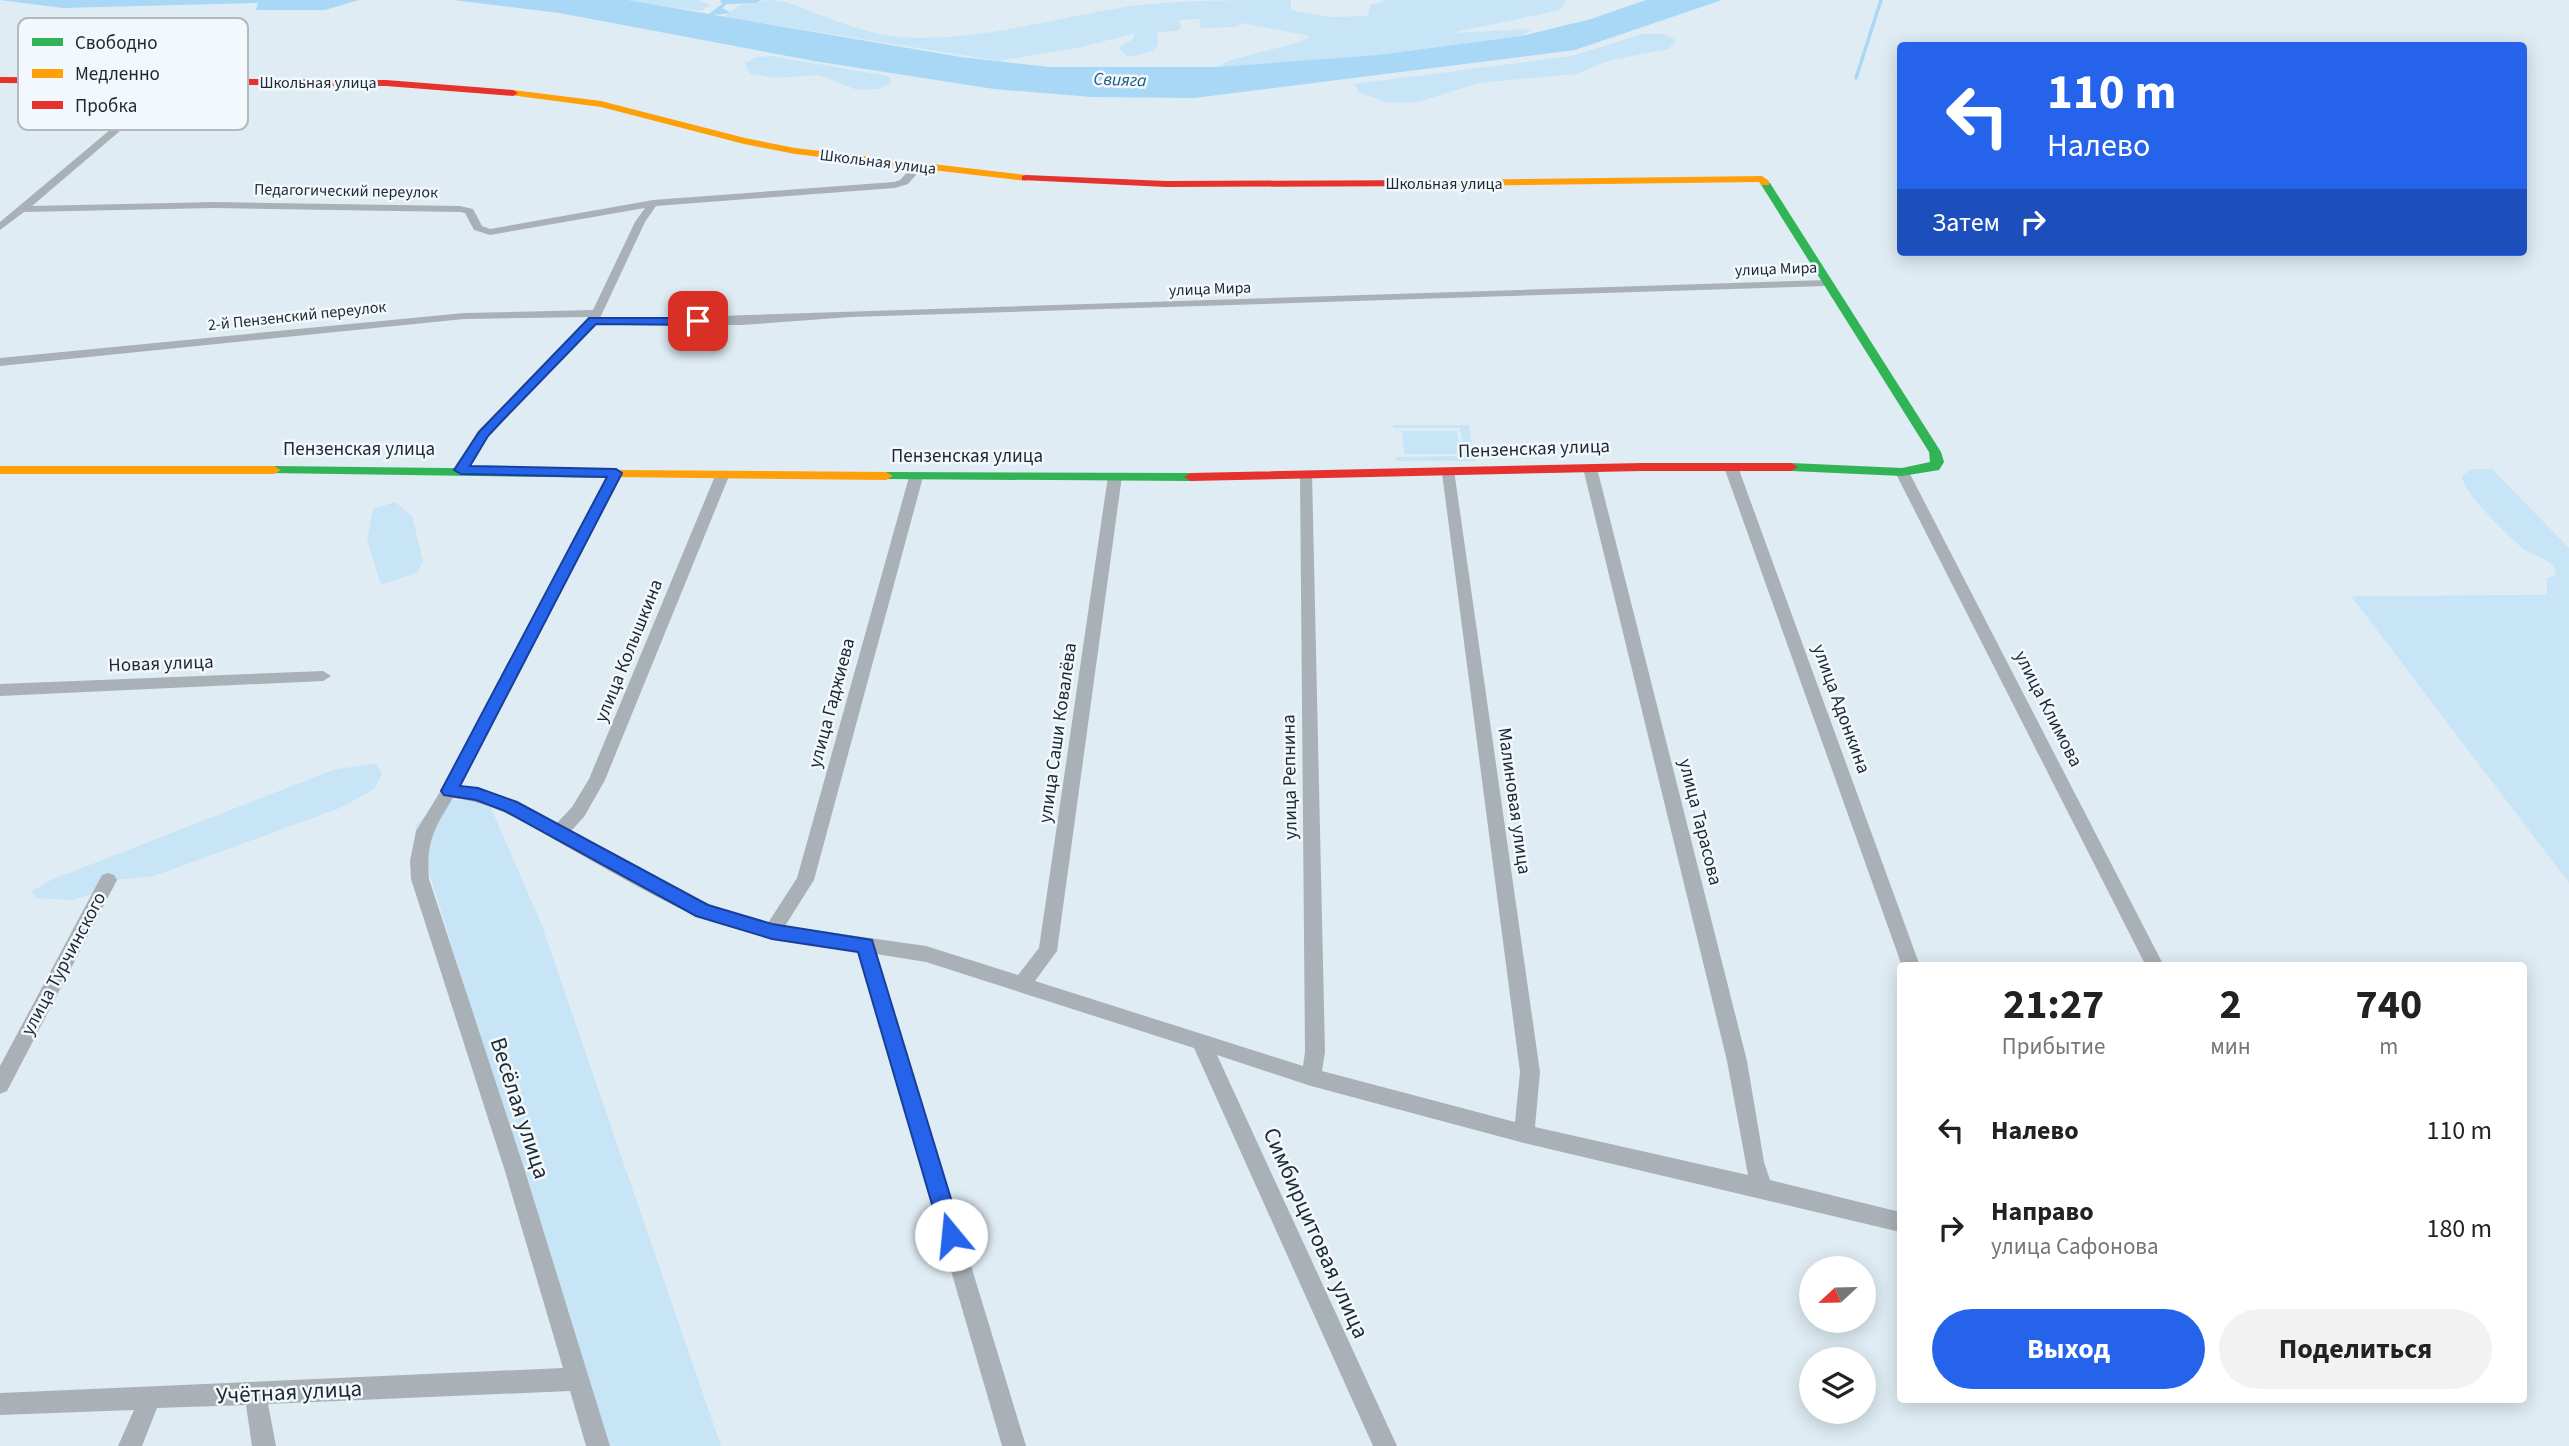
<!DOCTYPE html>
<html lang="ru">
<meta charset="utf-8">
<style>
:root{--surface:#fff;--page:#f2f2f2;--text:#222;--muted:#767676;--accent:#2563eb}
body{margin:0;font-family:"Source Sans 3",sans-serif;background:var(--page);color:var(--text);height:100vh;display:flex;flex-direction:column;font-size:26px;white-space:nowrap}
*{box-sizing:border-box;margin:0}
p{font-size:23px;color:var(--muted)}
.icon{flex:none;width:38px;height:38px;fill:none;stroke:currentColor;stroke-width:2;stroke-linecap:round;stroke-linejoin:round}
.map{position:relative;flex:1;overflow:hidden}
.drawer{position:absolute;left:1897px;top:962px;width:630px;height:441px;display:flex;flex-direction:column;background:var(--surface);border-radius:7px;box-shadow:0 4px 18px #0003}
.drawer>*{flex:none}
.banner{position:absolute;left:1897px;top:42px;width:630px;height:214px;border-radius:7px;box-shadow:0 4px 18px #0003;background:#2563eb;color:#fff;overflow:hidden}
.needle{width:46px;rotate:248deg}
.buttons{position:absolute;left:1799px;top:1256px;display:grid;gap:14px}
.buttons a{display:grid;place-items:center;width:77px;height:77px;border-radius:50%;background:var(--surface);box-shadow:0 4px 18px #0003;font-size:35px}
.pin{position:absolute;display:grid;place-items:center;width:60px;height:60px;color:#fff;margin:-30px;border-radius:14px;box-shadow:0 4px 10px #0006}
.me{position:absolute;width:77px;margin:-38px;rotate:343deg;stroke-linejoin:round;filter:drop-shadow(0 0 5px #0008)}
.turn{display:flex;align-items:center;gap:24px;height:147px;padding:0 35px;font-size:32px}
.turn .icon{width:91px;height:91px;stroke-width:2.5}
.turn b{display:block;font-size:49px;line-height:60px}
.then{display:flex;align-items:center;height:66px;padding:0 35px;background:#0003;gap:14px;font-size:26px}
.eta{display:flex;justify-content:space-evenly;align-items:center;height:119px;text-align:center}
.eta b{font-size:42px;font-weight:700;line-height:49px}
.primary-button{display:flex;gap:14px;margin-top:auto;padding:14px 35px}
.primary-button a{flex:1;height:80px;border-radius:42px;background:var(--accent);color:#fff;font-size:28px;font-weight:700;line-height:80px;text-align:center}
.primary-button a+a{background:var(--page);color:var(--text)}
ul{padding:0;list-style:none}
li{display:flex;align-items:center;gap:21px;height:98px;padding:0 35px}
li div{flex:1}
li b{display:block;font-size:26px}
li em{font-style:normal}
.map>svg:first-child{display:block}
.green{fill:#c8e5f7}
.water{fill:#a8d8f6}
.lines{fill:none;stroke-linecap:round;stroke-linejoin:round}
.stream{stroke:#a8d8f6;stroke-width:3.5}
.street{fill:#aab1b6;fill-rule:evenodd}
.fast{fill:#30b455;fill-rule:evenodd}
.slow{fill:#ff9f0a;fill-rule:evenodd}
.jam{fill:#e5322d;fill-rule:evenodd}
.route{fill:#2563eb;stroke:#184099;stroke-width:2}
.labels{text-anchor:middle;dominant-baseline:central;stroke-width:5;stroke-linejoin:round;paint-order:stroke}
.far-street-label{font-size:16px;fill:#1e2930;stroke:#f2f8fc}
.far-water-label{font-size:18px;font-style:italic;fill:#205d7e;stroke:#f2f8fc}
.street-label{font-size:19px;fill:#1e2930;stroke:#f2f8fc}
.near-street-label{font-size:23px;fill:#1e2930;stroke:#f2f8fc}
.key{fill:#f2f8fc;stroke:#b2babf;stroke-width:2}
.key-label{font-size:19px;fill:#1e2930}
</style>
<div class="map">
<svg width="2569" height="1446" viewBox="0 0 2569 1446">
<rect width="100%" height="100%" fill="#dfecf4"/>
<path class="green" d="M615,0h83l12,5 -9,6z
M767,0c19,0 32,7 50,14 31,11 64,24 98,24 73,1 144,-21 216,-32 53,-6 107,-6 160,-6v10l39,7 38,-1 2,-11 18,-5h178l-6,10 -109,23 81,-4 -10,7 -145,19 -159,12 9,-6 73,-19 10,-6 -68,-13 -6,4 -35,1 -2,-9 -20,1 2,7 -3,4 -21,1 1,12 -4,7 -26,6 -10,-9 15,-9 2,-6 -53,14 -83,14 -275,-44 14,-11z
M1642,34h20l14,6 -7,9 -58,11 -35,14 -98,9 -59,19 -32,1 -28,-11 -5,-8 218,-28z
M771,56l117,20 4,6 -14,7 -21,1 -38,-15 -45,3 -24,-4 -5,-11 12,-6z
M1393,425h76l6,36h-79l-1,-4 69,-1 -4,-28h-67z
M1402,431h55l3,23h-56z
M2471,469h21l77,79v335l-218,-287 196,-1v-17l9,-3 -2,-9c-9,-7 -19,-11 -29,-16 -13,-9 -64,-60 -63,-74z
M395,502l17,14 11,45 -5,11 -37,13 -14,-45 6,-31z
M369,764l8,1 5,9 -8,15 -34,19 -186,68 -39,4 -24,14 -18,6 -37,-2 -4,-7 19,-11 282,-110z
M443,800h27l20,6 51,117 180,523h-116l-190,-620z"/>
<path class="water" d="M0,0h359l-34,10h-69l2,-7 -195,5z
M453,0h174l82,14 13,-10 -2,-4h41l-5,3 -29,1 -5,4 9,5 -17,2 247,42 88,10h169l159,-12 145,-19 69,-17 55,-19h76l-147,50 -381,48 -102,-1 -98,-8 -180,-28 -255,-48z"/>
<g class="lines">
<path class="stream" d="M1856,78l25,-78"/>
<path class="street" d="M240,21l3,1v4l-211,180 183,-4 245,4 13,3 9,17 8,3 163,-29 241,-18 6,-2 14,-15 9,2 -15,17 -13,4 -239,18 -11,16 -45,96 27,1 1200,-39 6,3 -6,3 -976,31 -109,8h-146l-108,111 -22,37 -5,1 -7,-4 24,-39 111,-114 -125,2 -464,47v-8l464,-45 129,-3 42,-88 10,-14 -155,27 -16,-5 -9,-17 -5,-1 -245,-4 -191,4 -24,18v-8z
M1731,463l7,4 182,499h-18l-178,-499z
M1590,464l7,4 150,593 17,101 6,18 130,32v20l-376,-89 -213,-57 -94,-31 180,391h-24l-179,-398 -268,-86 -50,-8 150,492h-24l-144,-495c-68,-10 -134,-19 -195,-51 -37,-19 -72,-40 -108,-60 -33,-19 -63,-38 -102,-42 -19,31 -27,43 -24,81l95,289 86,278h-24l-16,-55 -302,13 8,42h-24l-6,-41 -89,3 -15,38h-24l16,-36 -134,5v-22l563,-25 -59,-200 -93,-289 -1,-18 6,-30 40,-65 153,-293 7,-4 7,4 -163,313c36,3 65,21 96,38l16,-17 17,-28 126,-303 2,-3h10l2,3 -124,304 -21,37 -14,15c64,35 126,74 198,91l29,-45 112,-401 2,-3h10l2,3 -109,403 -29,46 141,20 92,29 21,-27 69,-472 2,-3h10l2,3 -65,475 -22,30 268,85 2,-14 -5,-576 2,-3h10l13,579 -3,19 193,51 5,-50 -78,-599 7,-4 5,1 86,602 -5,55 213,48 -21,-114 -144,-593z
M1902,468l7,4 255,494h-18l-251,-494z
M323,671l8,5 -8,5 -323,15v-12z
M108,873l6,2 3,5 -110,211 -7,3v-28l102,-191z"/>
<path class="fast" d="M1761,181l9,2 171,269 3,10 -5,8 -37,6 -111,-5 -7,-4 7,-4 111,5 28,-6 -1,-10 -169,-269z
M274,466l344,4 7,4 -7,4 -349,-5v-6z
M886,472l305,1 7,4 -7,4 -310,-2v-6z"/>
<path class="slow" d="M513,90l88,11 144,37 50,10 231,27 5,3 -5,3 -231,-27 -51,-10 -143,-37 -91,-12 -2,-2z
M1762,176l7,5v4h-8l-2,-3 -313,4 -5,-3 5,-3z
M0,466h274l7,4 -7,4h-274z
M618,470l268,2 7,4 -7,4 -273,-3v-6z"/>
<path class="jam" d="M0,77l386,3 127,10 5,3 -5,3 -127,-10 -386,-3z
M1026,175l140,6 280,-1 5,3 -5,3 -280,1 -144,-7v-4z
M1642,463h149l7,4 -7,4h-149l-451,10 -7,-4 7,-4z"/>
</g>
<path class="route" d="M589,318h109l5,3 -5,4 -102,-1 -93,96 -15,16 -18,30 146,3 6,4 -162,313 18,2 39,14 191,103 64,19 100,16 90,295 -3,8 -8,3 -7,-3 -3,-8 -83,-283 -86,-13 -76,-23 -191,-105 -29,-11 -32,-5 -3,-4 166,-314 -146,-3 -7,-4 25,-38z"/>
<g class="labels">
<g class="far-street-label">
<text x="318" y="83">Школьная улица</text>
<text transform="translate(878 162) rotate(7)">Школьная улица</text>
<text x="1444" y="184">Школьная улица</text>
<text transform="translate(346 191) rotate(1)">Педагогический переулок</text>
<text transform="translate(1776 269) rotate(-2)">улица Мира</text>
<text transform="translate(1210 289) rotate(-2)">улица Мира</text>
<text transform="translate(297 316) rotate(-6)">2-й Пензенский переулок</text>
</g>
<g class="far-water-label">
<text transform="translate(1120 80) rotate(2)">Свияга</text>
</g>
<g class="street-label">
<text x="359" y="449">Пензенская улица</text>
<text transform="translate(1534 449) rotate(-2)">Пензенская улица</text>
<text x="967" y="456">Пензенская улица</text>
<text transform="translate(629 651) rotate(-68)">улица Колышкина</text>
<text transform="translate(161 664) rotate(-2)">Новая улица</text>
<text transform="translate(832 703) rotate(-75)">улица Гаджиева</text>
<text transform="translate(1841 709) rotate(70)">улица Адонкина</text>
<text transform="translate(2048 709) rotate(63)">улица Климова</text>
<text transform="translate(1058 733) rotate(-82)">улица Саши Ковалёва</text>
<text transform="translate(1290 777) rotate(-91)">улица Репнина</text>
<text transform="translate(1514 801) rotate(82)">Малиновая улица</text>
<text transform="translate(1700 822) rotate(76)">улица Тарасова</text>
<text transform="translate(64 964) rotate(-62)">улица Турчинского</text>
</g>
<g class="near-street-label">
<text transform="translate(520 1108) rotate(72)">Весёлая улица</text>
<text transform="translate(1316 1233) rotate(66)">Симбирцитовая улица</text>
<text transform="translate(289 1392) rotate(-3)">Учётная улица</text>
</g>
</g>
<rect x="18" y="18" width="230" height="112" rx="10" class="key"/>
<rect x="32" y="38" width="31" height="8" fill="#30b455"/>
<rect x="32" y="69" width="31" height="9" fill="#ff9f0a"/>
<rect x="32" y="101" width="31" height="8" fill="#e5322d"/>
<g class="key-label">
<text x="75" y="49">Свободно</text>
<text x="75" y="80">Медленно</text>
<text x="75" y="112">Пробка</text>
</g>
</svg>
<div class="buttons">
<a><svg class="needle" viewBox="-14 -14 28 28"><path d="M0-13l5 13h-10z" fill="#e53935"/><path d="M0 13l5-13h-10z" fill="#767676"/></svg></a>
<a><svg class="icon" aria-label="layers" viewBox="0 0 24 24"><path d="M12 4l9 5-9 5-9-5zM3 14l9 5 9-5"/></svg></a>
</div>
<div class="pin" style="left:698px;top:321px;background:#d93025"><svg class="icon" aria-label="arrive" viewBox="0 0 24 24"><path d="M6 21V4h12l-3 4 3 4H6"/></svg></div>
<svg class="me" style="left:951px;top:1235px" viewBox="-20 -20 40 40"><circle r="19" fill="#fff"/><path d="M0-13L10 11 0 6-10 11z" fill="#2563eb"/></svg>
<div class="banner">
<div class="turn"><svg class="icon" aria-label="left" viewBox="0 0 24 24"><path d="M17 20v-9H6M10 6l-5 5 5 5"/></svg><div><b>110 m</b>Налево</div></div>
<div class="then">Затем<svg class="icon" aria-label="right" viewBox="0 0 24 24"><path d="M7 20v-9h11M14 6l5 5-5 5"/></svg></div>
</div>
<section class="drawer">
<div class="eta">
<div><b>21:27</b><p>Прибытие</p></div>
<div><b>2</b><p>мин</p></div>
<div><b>740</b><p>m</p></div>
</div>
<ul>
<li><svg class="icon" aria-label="left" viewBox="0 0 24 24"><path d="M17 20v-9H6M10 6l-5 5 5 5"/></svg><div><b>Налево</b></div><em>110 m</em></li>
<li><svg class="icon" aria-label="right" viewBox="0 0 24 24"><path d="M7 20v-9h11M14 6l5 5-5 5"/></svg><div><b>Направо</b><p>улица Сафонова</p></div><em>180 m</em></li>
</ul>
<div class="primary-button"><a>Выход</a><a>Поделиться</a></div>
</section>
</div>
